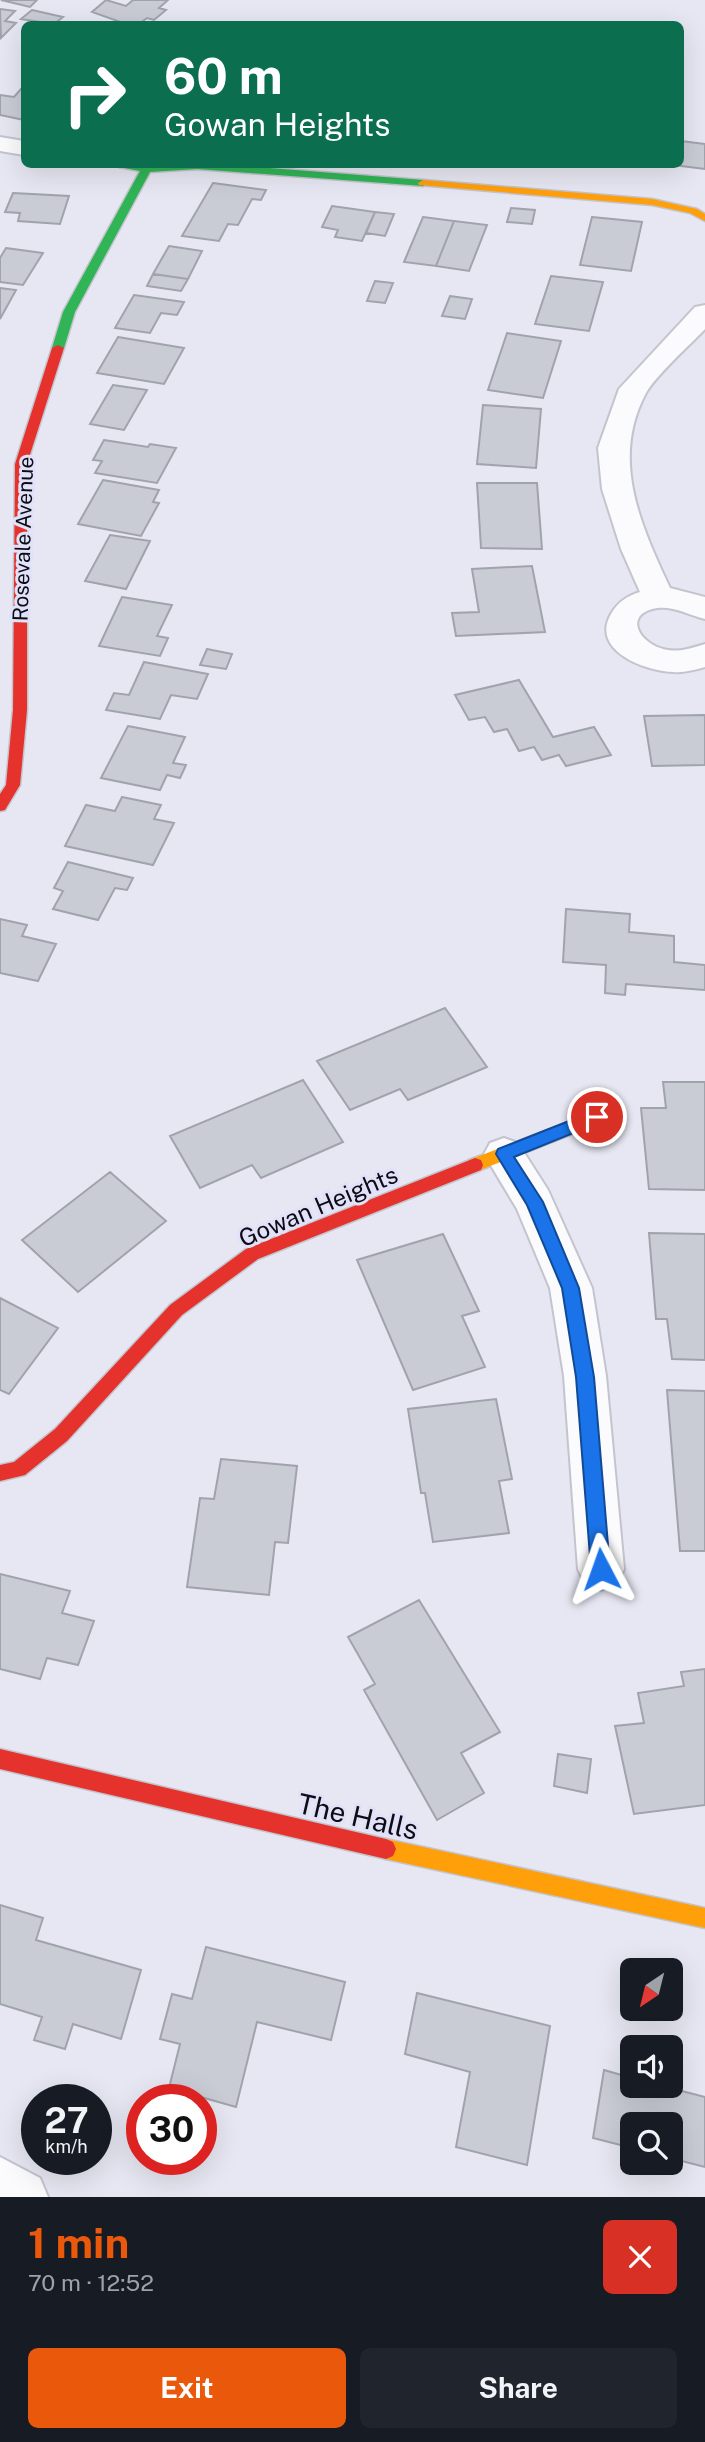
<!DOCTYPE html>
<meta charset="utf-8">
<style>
:root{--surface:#171b24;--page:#20242c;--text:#f1f3f6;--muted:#9ea1a6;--accent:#ea580c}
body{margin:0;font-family:"Public Sans",sans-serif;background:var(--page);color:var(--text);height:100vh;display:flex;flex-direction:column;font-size:26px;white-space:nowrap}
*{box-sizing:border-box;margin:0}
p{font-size:23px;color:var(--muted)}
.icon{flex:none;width:38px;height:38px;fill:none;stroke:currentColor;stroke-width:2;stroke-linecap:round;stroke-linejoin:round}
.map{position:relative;height:2197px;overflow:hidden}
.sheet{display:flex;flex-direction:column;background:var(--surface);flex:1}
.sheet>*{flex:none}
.top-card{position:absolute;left:21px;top:21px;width:663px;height:147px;border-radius:10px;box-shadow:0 7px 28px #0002;background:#0b6e4f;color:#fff;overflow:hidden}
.needle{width:46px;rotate:215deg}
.fabs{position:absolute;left:620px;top:1958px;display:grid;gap:14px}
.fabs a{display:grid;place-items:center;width:63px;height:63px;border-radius:10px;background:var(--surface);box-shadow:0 7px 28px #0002;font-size:35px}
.speed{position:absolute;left:21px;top:2084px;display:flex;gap:14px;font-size:35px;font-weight:700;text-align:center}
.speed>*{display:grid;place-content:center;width:91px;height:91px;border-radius:50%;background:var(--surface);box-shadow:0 7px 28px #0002;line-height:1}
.speed small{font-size:18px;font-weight:400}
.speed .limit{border:10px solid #d22;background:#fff;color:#111}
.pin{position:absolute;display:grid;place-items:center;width:60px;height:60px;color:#fff;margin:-30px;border:4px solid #fff;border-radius:50%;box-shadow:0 2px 7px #0007}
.me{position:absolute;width:77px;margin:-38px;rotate:356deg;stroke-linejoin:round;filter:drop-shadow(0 0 5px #0008)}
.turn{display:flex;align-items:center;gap:24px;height:147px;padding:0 28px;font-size:32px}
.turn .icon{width:91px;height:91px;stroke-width:2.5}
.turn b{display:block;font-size:49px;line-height:60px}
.round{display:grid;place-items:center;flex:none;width:74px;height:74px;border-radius:10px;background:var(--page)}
.head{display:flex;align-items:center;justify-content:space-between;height:119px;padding:0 28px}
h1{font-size:42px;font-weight:700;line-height:52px;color:var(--accent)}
.cta{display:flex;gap:14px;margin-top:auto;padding:14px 28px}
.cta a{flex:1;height:80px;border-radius:10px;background:var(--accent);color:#fff;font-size:28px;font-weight:700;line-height:80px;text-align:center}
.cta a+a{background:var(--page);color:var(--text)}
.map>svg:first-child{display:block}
.building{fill:#c9ccd5;stroke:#a1a3ac;stroke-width:2}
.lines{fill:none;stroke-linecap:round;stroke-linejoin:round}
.street-casing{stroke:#c4c4ce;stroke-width:4}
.fast-casing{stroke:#c4c4ce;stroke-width:3}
.slow-casing{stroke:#c4c4ce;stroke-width:3}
.jam-casing{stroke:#c4c4ce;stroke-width:3}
.street{fill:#fbfbfd;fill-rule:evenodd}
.fast{fill:#30b455;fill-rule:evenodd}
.slow{fill:#ff9f0a;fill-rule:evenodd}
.jam{fill:#e5322d;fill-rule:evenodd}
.route{fill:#1a73e8;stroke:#114b97;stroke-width:2}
.labels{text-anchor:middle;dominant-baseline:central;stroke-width:6;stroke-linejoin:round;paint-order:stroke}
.far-street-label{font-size:21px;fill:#0c0c13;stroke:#e1e2f9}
.street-label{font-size:24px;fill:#0c0c13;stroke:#e1e2f9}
.near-street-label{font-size:28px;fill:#0c0c13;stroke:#e1e2f9}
</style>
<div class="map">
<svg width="705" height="2197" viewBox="0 0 705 2197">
<rect width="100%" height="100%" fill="#e7e7f3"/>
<path class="building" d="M1,0h36l-7,7z
M106,0l20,6 7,-6h35l-9,8 7,2 -12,10 -7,-2 -8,6h-13l-34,-12z
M0,9l15,2 -10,10 11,2 -15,15z
M32,10l31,7 -9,7 -33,-5z
M21,89l3,1v30l-24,-5v-20l14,2z
M681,141l24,3v25l-40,-5h16z
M213,183l53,7 -5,10 -9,-1 -14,26 -10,-1 -9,17 -37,-5z
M13,193l56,3 -9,28 -42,-3 2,-8 -15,-1z
M332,206l43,6 -13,29 -27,-4 3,-7 -16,-3z
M511,208l24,2 -3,14 -25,-2z
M375,212l19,2 -9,22 -19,-3z
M423,217l31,4 -18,45 -32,-4z
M592,217l50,5 -11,49 -51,-6z
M454,221l33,4 -18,46 -33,-5z
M169,246l33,5 -14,28 -35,-5z
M6,248l37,5 -20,32 -23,-3v-24z
M153,274l35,5 -7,12 -34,-5z
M551,276l52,6 -14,49 -54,-7z
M375,281l18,2 -8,20 -18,-2z
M0,288l16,2 -16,29z
M134,295l50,7 -7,13 -16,-2 -11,20 -35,-5z
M450,296l22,3 -7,20 -23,-3z
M507,333l54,8 -18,57 -55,-8z
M118,337l66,11 -20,36 -67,-11z
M113,385l34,5 -23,40 -34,-6z
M483,405l58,4 -5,59 -59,-4z
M104,440l44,7 2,-3 26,4 -19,35 -62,-10 7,-12 -9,-1z
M103,480l56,10 -6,12 6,1 -18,33 -63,-12z
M477,483h60l5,66 -61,-1z
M110,535l40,6 -24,48 -41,-8z
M532,566l13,66 -89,4 -4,-23 27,-1 -7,-43z
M122,597l50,8 -15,31 11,2 -8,18 -61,-10z
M207,649l25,5 -6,15 -26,-4z
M144,662l64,12 -11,25 -26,-4 -11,24 -54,-9 8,-17 15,2z
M519,680l34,57 41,-10 17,28 -45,11 -7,-11 -17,5 -8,-13 -15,4 -12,-22 -13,3 -9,-15 -16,3 -14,-25z
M705,715v50l-53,1 -8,-50z
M128,726l57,11 -12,26 13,2 -6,13 -13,-3 -7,15 -59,-12z
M122,797l39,8 -7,14 20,4 -21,42 -88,-19 21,-41 29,6z
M68,862l65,16 -6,12 -12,-2 -17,32 -45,-11 10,-18 -9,-3z
M566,909l64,5 -1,18 45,4v26l31,3v25l-79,-6 -1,11 -20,-2 1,-28 -43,-3z
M0,919l27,6 -5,11 34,8 -18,37 -38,-8z
M445,1008l42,59 -79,33 -8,-11 -50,21 -33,-49z
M303,1080l40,62 -82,36 -9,-13 -52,23 -30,-52z
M663,1082h42v108l-56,-1 -8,-81h25z
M110,1172l56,49 -88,71 -56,-52z
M649,1233l56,1v126l-33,-1 -5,-40h-11z
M443,1234l36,77 -17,5 23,51 -72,23 -56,-130z
M0,1298l58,30 -49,66 -9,-4z
M667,1390l38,1v160h-25z
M496,1399l16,80 -13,2 10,52 -76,9 -8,-49h-4l-13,-84z
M221,1459l76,7 -9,77 -13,-1 -6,53 -82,-8 13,-89 14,1z
M0,1574l70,17 -8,22 32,8 -16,44 -31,-7 -7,21 -40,-10z
M419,1600l81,132 -39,21 23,40 -47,27 -73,-130 11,-6 -27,-47z
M705,1669v136l-71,9 -19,-88 29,-3 -6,-30 46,-7 -3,-14z
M558,1754l33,5 -4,34 -33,-7z
M0,1905l43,13 -7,22 105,30 -20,69 -48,-15 -8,25 -31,-9 8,-23 -42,-13z
M206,1947l139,35 -14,58 -74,-18 -21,85 -67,-19 11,-44 -20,-5 12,-45 20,5z
M417,1993l133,33 -23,139 -71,-18 14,-75 -65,-18z
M604,2070l28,8v8h31l42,11v70l-35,-9v-34h-38v24l-39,-10z"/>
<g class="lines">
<g class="street-casing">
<path id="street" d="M0,137l24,4v14l-24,-4z
M705,305v24c-15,16 -49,46 -59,64 -36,66 -5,133 24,195l35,9v22c-16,-4 -31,-13 -48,-11 -36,6 -17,38 11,42 13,2 24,-2 37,-6v23c-11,3 -21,6 -32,5 -29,-1 -83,-22 -62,-58 7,-12 16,-18 29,-22l-19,-43 -19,-60 -4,-41 21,-59 76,-82z
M504,1138l14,5 30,47 44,98 14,88 18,193 -7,15 -16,6 -16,-6 -7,-15 -14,-193 -14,-88 -33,-79 -33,-55 6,-11z
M0,2157l40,21 8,19h-48z"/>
</g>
<g class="fast-casing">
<path id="fast" d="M118,164h100l205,16 5,3 -5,3 -226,-17 -47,3 -75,140 -11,36 -10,2 -2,-2 11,-36 77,-141 -21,-4z"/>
</g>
<g class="slow-casing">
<path id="slow" d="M423,180l229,19 45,10 8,5v7l-15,-8 -38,-8 -233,-20 -1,-2z
M597,1111l6,1 2,5 -2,5 -128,50 -6,-2 -2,-5 2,-5z
M386,1839l319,69v20l-319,-69 -7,-3 -3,-7 3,-7z"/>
</g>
<g class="jam-casing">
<path id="jam" d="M58,345l6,3 -37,116v246l-7,75 -15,25 -5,1v-17l6,-9 7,-75 2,-246 37,-116z
M475,1158l6,2 2,5 -2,5 -223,89 -76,56 -115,126 -42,34 -25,6v-16l14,-3 41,-33 115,-124 76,-56z
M0,1749l386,90 7,3 3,7 -3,7 -7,3 -386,-90z"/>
</g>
<use href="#street" class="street"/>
<use href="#fast" class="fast"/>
<use href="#slow" class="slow"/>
<use href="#jam" class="jam"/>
</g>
<path class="route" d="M597,1110l8,7 -2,4 -89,36 29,45 36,86 15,89 16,192 -3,6 -6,3 -7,-3 -3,-6 -15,-192 -14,-89 -35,-83 -31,-51 2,-5z"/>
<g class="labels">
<g class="far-street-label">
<text transform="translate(23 539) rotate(-88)">Rosevale Avenue</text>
</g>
<g class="street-label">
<text transform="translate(318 1206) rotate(-23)">Gowan Heights</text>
</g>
<g class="near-street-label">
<text transform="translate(358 1816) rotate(13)">The Halls</text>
</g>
</g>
</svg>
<div class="fabs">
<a><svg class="needle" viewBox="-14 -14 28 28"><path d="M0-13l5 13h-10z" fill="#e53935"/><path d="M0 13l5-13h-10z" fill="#9ea1a6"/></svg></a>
<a><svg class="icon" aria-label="sound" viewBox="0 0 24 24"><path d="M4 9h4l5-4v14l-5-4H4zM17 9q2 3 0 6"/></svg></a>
<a><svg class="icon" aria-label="search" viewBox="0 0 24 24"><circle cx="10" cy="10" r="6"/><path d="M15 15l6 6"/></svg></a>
</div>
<div class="speed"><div>27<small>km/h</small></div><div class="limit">30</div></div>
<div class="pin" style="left:597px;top:1117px;background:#d93025"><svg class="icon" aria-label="arrive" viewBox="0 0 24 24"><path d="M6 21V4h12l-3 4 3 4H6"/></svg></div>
<svg class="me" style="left:601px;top:1569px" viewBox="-20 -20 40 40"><path d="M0-17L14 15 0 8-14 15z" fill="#1a73e8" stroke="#fff" stroke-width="4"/></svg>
<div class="top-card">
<div class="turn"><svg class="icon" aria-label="right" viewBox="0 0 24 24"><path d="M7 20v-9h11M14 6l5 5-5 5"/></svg><div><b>60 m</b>Gowan Heights</div></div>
</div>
</div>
<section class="sheet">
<div class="head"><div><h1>1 min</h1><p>70 m · 12:52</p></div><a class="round" style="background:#d93025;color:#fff"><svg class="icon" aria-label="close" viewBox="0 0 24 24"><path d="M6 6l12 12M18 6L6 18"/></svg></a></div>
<div class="cta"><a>Exit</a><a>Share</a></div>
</section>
